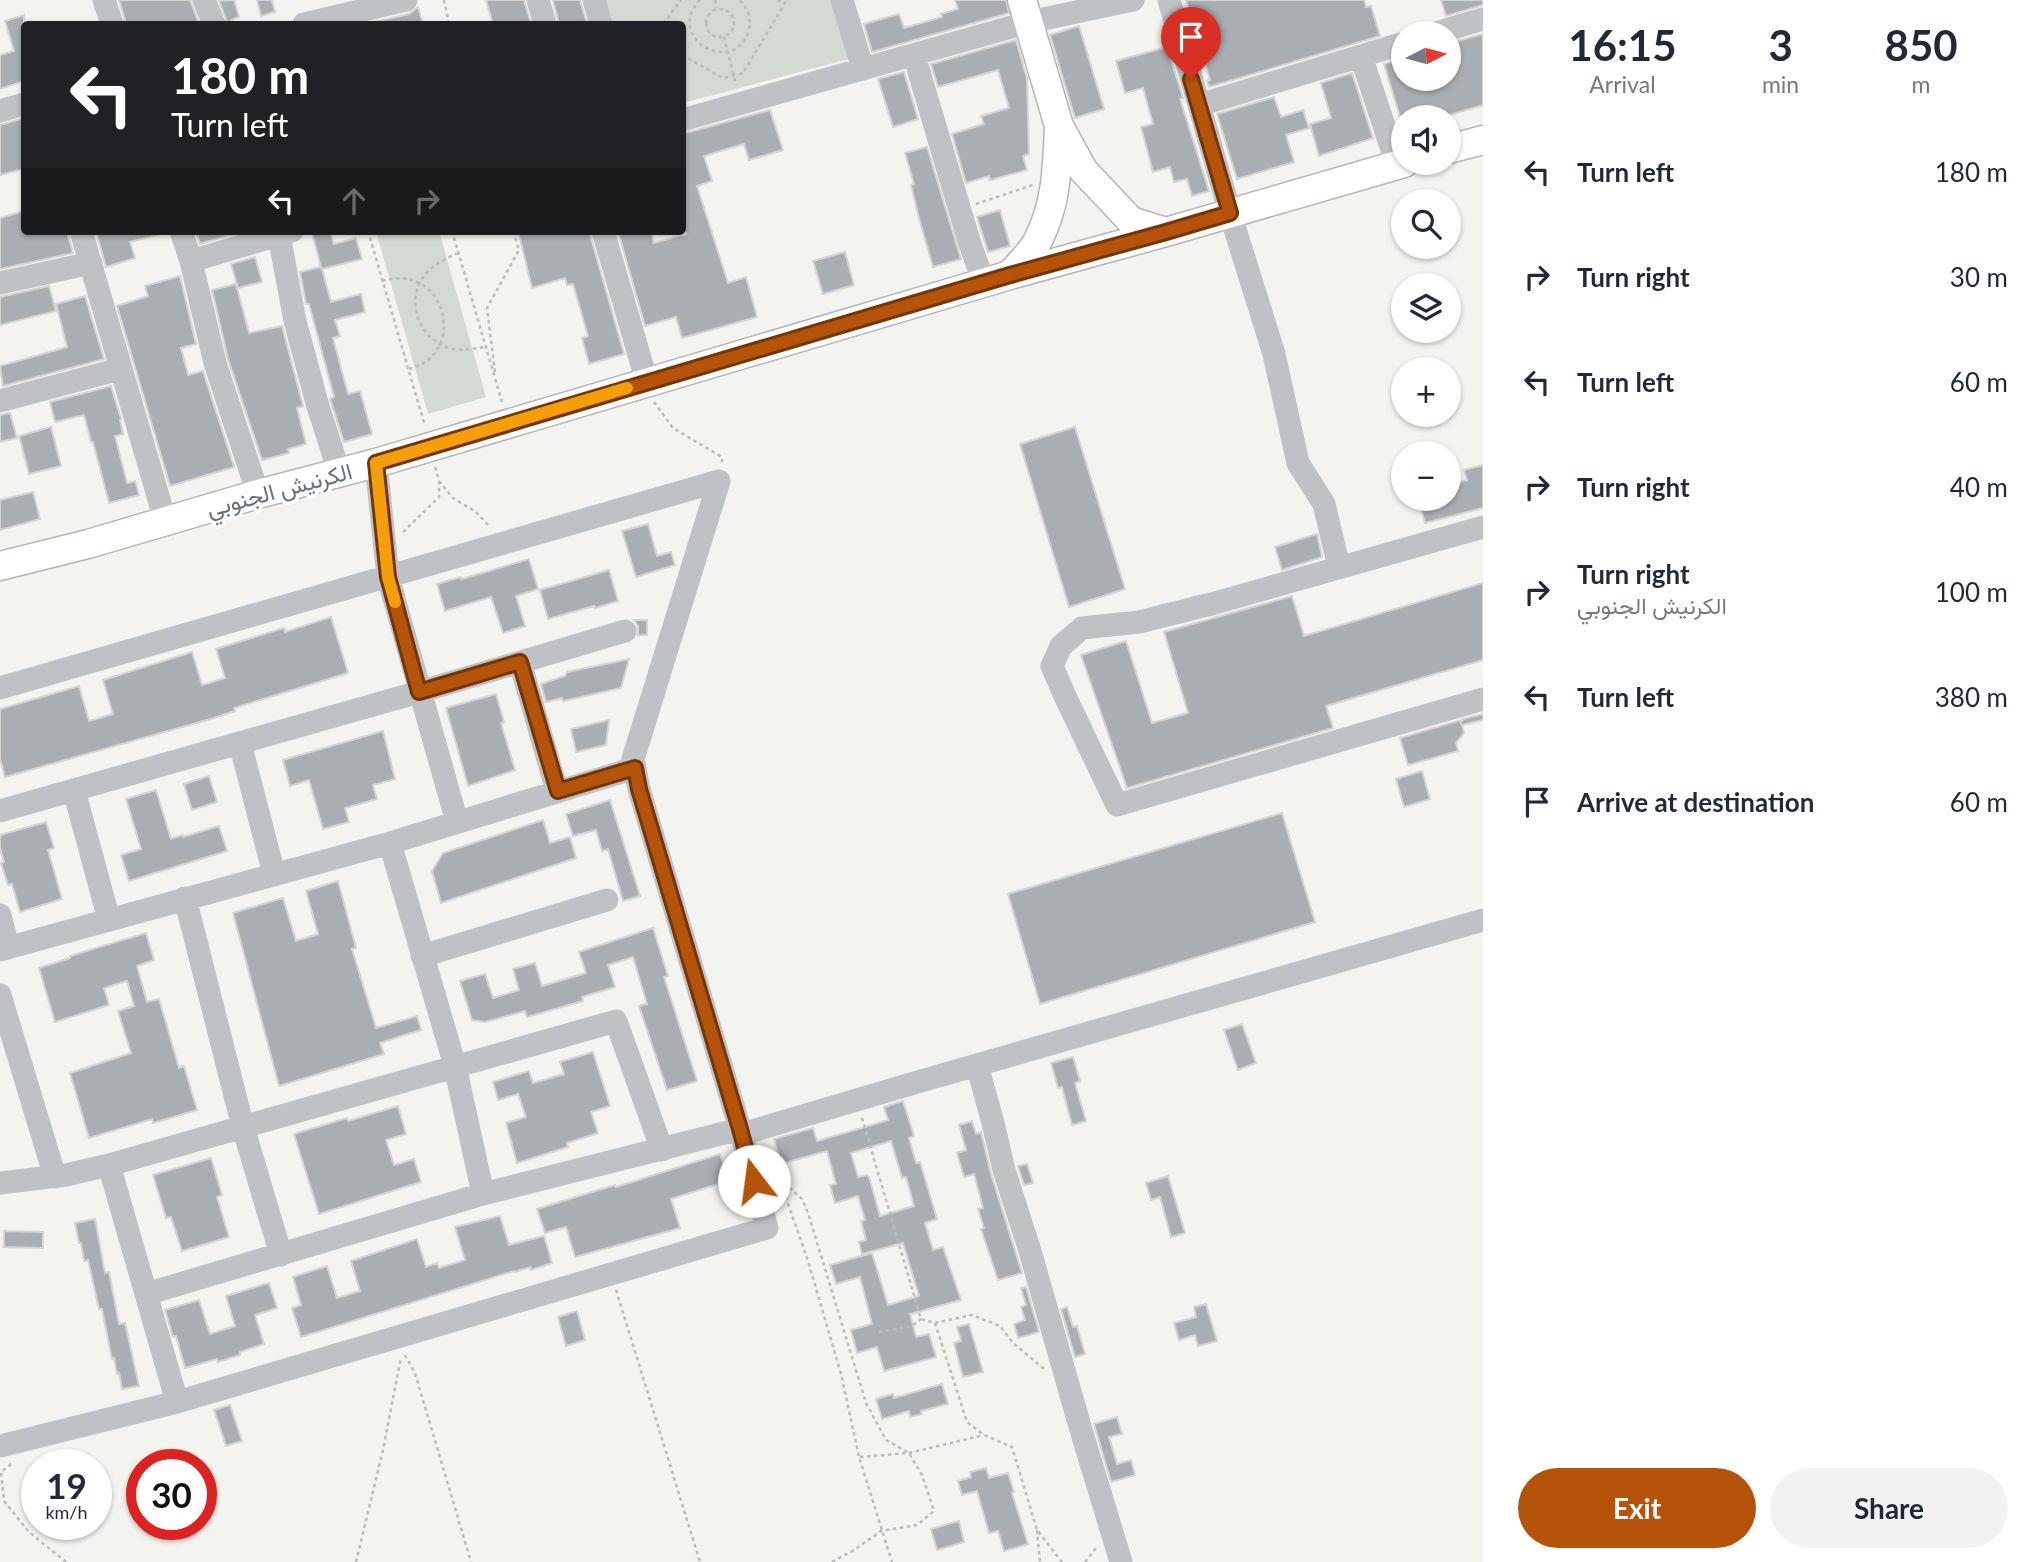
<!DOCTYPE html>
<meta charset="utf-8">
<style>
:root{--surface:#fff;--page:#f2f2f3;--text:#1f2937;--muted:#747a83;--accent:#b45309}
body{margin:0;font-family:Lato,Vazirmatn,sans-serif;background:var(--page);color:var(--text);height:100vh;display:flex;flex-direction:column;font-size:26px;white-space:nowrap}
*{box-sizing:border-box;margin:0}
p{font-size:23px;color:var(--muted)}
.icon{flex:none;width:38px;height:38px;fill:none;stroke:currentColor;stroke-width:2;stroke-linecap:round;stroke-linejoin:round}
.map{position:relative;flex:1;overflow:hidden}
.side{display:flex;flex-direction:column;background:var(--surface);width:560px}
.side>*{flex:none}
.banner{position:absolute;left:21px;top:21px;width:665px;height:214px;border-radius:7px;box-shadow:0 2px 5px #0004;background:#202124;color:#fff;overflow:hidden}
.needle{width:46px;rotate:84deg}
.tools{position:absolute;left:1391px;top:21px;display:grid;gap:14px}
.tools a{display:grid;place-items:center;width:70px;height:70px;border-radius:50%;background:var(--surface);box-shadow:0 2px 5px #0004;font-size:35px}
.speed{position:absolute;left:21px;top:1449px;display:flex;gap:14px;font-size:35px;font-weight:700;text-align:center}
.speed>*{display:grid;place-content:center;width:91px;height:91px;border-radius:50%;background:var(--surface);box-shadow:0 2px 5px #0004;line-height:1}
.speed small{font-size:18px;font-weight:400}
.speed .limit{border:10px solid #d22;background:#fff;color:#111}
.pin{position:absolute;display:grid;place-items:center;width:60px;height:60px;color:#fff;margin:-72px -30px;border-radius:50% 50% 50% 0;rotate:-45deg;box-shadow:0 0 7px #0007}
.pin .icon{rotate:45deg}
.me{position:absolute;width:77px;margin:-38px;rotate:345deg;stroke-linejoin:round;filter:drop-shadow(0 0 5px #0008)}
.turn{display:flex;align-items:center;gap:24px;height:147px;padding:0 35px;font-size:32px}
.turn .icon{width:91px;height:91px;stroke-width:2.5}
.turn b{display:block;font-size:49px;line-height:60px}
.lanes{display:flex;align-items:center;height:66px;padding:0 35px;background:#0003;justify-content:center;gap:35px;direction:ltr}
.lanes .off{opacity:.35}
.eta{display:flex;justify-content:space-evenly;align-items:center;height:119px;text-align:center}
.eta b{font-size:42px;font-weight:700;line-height:49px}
.cta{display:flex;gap:14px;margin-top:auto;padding:14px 35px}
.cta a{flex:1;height:80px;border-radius:42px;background:var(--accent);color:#fff;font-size:28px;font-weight:700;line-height:80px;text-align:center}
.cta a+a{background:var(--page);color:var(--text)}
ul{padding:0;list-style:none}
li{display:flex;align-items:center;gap:21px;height:105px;padding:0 35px}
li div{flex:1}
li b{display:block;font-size:26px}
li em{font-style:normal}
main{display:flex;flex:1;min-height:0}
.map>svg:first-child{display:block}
.green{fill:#d3dad1}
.building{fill:#a9aeb3;stroke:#d4d5d3;stroke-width:2;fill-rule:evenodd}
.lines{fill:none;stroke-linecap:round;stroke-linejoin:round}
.major-casing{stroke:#b3b5b9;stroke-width:31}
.path{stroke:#b9bbbd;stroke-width:2.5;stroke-dasharray:3.5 3.5;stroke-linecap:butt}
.minor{stroke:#bfc2c5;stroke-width:23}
.major{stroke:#fff;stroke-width:28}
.route-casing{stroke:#753606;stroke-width:18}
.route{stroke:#b45309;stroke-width:12}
.slow{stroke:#f59e0b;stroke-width:12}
.labels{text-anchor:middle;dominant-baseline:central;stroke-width:7;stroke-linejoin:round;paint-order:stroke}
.street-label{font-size:23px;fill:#656f7e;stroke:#fff}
</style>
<main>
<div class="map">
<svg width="1483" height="1562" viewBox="0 0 1483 1562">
<rect width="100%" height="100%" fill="#f3f3f0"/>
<path class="green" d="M605,0h228l19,58 -169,45 -1,-79h-70z
M376,231h63l47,166 -58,17z"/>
<path class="building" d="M119,0h71l9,24h-73z
M234,0l5,17 -8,3 2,4h-5l-9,-23z
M257,0h15l3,12 -14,4z
M486,0h38l7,24h-38z
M553,0h27l7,24h-28z
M955,0h51l3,13 -137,39 -8,-28 35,-10 5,14 38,-11 -1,-3 17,-5z
M1186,0h178l2,7 5,-1 9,30 -171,51 -2,-6 3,-1z
M1441,0h42v5l-37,11z
M418,7l5,17h-53l-1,-1 40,-9z
M24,15v66l-24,8v-34l14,-4 -9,-30z
M1079,26l25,83 -29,9 -25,-83z
M1483,34v71l-40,12h-43l-16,-53 20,-6v21h45v-13l11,-3 -6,-21z
M1016,40l11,39 2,75 -6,2 4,14 -37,10 -1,-4 -23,7 -14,-49 32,-10 -3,-8 28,-8 -11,-38 -60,17 -7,-23z
M1167,47l16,51 -3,1 29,92 -17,5 -5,-17 -13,3 -4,-15 -17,5 -12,-45 12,-3 -10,-36 -18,5 -9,-32z
M904,72l14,47 -25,8 -15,-48z
M1352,73l21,65 -54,18 -9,-32 21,-6 -10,-35z
M1274,97l7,20 22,-7 6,18 -23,7 8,27 -57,17 -20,-65z
M770,110l13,40 -34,10 -5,-16 -40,12 8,25 -15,5 31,97 18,-6 11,40 -75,21 -6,-21 -31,9 -27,-95h33l3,12 32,-9 -4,-11v-89z
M24,118v51l-24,6v-50z
M927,147l34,112 -28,8 -14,-49 -8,-33 3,-1 -9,-31z
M1000,210l10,36 -22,6 -11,-35z
M24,211v20h43l6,22 -73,16v-51z
M96,231h60l1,4 -27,7 5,16 -29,9z
M196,231h47l-43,13z
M321,231h9l4,13 22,-6 6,21 -40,10 9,33 30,-8 4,18 -30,8 5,16 -7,2 15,56 12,-3 12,43 -28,8 -14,-43 4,-2 -25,-93h-3l-6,-32 21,-5 -9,-34z
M518,231h71l35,123 -35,10 -7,-26 6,-2 -15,-52 -6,1 -2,-7 -33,10z
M845,252l9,33 -31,9 -10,-33z
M255,257l7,25 -24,6 -7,-24z
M180,276l16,68 -15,4 7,27 15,-4 31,96 -64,19 -53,-180 31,-10 -3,-10z
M236,284l13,49 33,-7 21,80 -6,2 9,36 -18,5 1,4 -27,7 -34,-101 -16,-69z
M49,286l7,25 -56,14v-28z
M85,296l19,63 -101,27 -3,-20 67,-19 -11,-43z
M111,386l10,33 -1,1 3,14 -8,2 12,47 8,-2 4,14 -30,8 -16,-61h-2l-7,-27 -29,7 -5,-20z
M10,413l7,25 -17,4v-27z
M51,427l10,39 -32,8 -10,-38z
M1075,427l50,162 -56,18 -49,-163z
M1483,465v43l-58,15 -6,-22 9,-2h21v-14l18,-5 -3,-10z
M33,492l7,27 -40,11v-30z
M648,524l9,32 14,-4 4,13 -39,12 -14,-46z
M1317,534l5,23 -40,13 -7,-23z
M529,559l9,30 -22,7 9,30 -22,7 -12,-36 -46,14 -8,-27 24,-7 1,2z
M609,570l9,31 -23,7 -1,-2 -46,13 -8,-29z
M1483,583v77l-157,46 7,22 -206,60 -46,-133 45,-14 26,82 36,-10 -24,-81 128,-36 12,40z
M331,617l17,56 -114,35 1,3 -21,7 -209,59 -5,-18v-50l79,-23 10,35 24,-7 -10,-34 89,-28 10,33 23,-7 -9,-29 68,-21 1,4z
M634,620h13v15h-9v-9z
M629,659l-8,29 -58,13 -1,-3 -16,4 -5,-18 24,-8 2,-4z
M496,694l8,28 -3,1 14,47 -47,16 -22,-78z
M1483,714v6l-21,5 2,8 -8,10 2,8 -50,14 -8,-27 61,-18v2l2,-3z
M609,720l-3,25 -30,7 -5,-23z
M383,731l12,48 -22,6 4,14 -32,9 4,14 -26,7 -14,-49 -19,6 -7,-26z
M1422,771l8,28 -26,8 -8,-28z
M209,776l8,26 -25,8 -8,-26z
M156,790l15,49 11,-4 1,2 36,-11 8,25 -98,30 -8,-26 20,-6 -15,-50z
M610,800l30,96 -17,5 -15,-52 -6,2 -6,-21 -23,6 -7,-22z
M1282,813l33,109 -275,82 -32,-110z
M543,820l7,23 20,-6 6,21 -135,45 -9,-32 11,-18z
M46,822l8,26 -6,2 14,49 -42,13 -8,-28 -4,1 -7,-22 3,-1 -4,-14v-13z
M338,881l18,67 -4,1 24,79 41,-12 4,14 -41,13 4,11 -105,32 -46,-173 50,-15 13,43 22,-7 -12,-43z
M653,928l15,48 -4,1 33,104 -30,9 -28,-84 8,-2 -14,-47 -25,8 7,22 -33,10 1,4 -56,16 -2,-6 -40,11 -13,-2 -12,-39 25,-7 8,24 26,-8 -6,-21 22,-6 7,23 44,-13 -7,-21z
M146,933l8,27 -17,6 10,36 12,-3 20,69 5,-2 13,44 -44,13 -1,-4 -63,19 -19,-65 61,-20 -13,-42 16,-5 -7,-25 -23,7 5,17 -54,17 -16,-54 31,-10v-2z
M1242,1024l14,39 -18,7 -14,-40z
M593,1052l17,54 -19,6 7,21 -31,10 1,4 -51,16 -11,-40 20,-6 -8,-23 -20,6 -5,-18 36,-11 4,12 31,-9 -4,-12z
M1073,1057l7,24 -5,2 11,38 -14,4 -10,-38 -4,1 -7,-25z
M903,1101l11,35 -5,2 7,25 4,-1 17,57 -12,4 8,27 10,-3 18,53 -51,14 6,23 13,-3 7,23 -52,14 -7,-24 -20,6 -6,-23 21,-6 -12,-47 -24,7 -6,-19 42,-12 16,52 31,-9 -16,-53 -41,11 -3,-12 7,-2 -5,-19 4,-1 -7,-24 -23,7 -5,-18 6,-1 -9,-33 -46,13 -7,-25 39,-11 4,13 55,-16 16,-5 -4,-13zM891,1141l11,37 4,-1 8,29 -34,10 -11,-39 -2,-2 -9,2 -7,-24z
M398,1106l8,28 -20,6 8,25 20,-6 7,23 -102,32 -25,-80 53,-16 1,3z
M972,1121l4,13 5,-2 10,42 31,99 -24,7 -17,-51 3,-1 -6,-19 5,-1 -9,-34 -10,3 -7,-24 9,-3 -7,-25z
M720,1154l8,27 -57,18 9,29 -105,29 -9,-30 -21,6 -8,-24 78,-24 1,2z
M211,1158l11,37 -5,2 12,40 -47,14 -11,-34 -5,1 -13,-43z
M1027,1164l6,19 -9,2 -6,-19z
M1168,1176l17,57 -14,4 -11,-40 -9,3 -5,-17z
M500,1216l9,29 35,-9 8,27 -21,7 -1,-3 -15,5 -1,-1 -213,66 -9,-29 9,-3 -8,-28 34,-11 10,32 23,-7 -9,-30 66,-22 9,28 11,-4 2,5 26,-8 -10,-33z
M95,1219l10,54 4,-1 10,52 6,-1 14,63 -17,3 -3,-16 -2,1 -3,-16 -2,1 -10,-50h-3l-11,-49 -4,1 -3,-18h-2l-4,-20z
M4,1231l39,1v16l-39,-1z
M269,1283l8,25 -22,7 9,29 -24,8v3l-22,7 -1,-3 -32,9 -9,-32 -3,1 -8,-27 34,-10 11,34 25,-8 -9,-30z
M1026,1287l13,45 -21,6 -4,-14 11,-4 -4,-13 5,-2 -5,-17z
M1206,1304l11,37 -19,5 -3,-11 -16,5 -5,-17 22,-6 -2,-10z
M1067,1307l6,20 4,-1 8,28 -10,3 -14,-48z
M577,1311l8,29 -19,6 -8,-29z
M969,1324l14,48 -20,5 -9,-34 7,-2 -4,-14z
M942,1384l6,20 -27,7 1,3 -12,3 -1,-6 -27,8 -6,-20 17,-5 1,4z
M230,1405l12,36 -16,5 -12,-36z
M1117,1417l5,17 -13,3 8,27 14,-4 4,15 -24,7 -17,-58z
M986,1468l3,10 19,-5 6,19 -2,1 16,51 -24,7 -6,-20 -9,2 -12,-42 -15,4 -4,-14 13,-4 -1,-5z
M959,1521l5,21 -27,8 -6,-21z"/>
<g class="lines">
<g class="major-casing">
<path id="major" d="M1022,0l37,126 24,44 48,51 35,11
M1449,149l34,-9
M1010,275c9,-11 22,-22 28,-35 19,-36 19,-74 21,-114
M0,566l88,-22 170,-50 118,-31 634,-188 156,-43 238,-69"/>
</g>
<path class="path" d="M444,0l5,24
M700,0c-37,40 36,77 49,30 3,-11 -1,-22 -10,-30
M715,0l2,8
M706 23a14 14 0 1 1 28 0a14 14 0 1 1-28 0Z
M663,24l18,-24
M724,37l12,48
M682,55l41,23 20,-5 42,-70 -7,-3
M976,204l57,-19
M368,231l57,195
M452,231l50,171
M458,253c-13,6 -28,13 -36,26 -17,27 0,63 31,70 10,2 22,-1 33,-2
M382,281c63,-20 88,72 27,88
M495,372l-8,-64 32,-58 -6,-19
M654,402l19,26 49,29v5
M439,481l14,17 23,14 14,15
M403,532l36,-35v-16l-4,-15
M862,1118l59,201 14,4 32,99 17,13 28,12 25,83 25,32
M770,1158l9,20 29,83 33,113 18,83 33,105
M779,1178l23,21 6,14 58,190 20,37 23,13 13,22 12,36 -17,14 -36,6 -27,19 -22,12
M616,1290l84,272
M935,1323l37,-8 28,11 13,17 31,26
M879,1332l33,-6 9,-7
M405,1355l10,18 56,189
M860,1457l49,-4 75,-18
M11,1464l-10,8 3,29 25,31 37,30
M1037,1530l3,32
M356,1562l27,-112 18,-93
M1085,1562l11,-14"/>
<path class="minor" d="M104,0l8,24
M204,0l10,24
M538,0l7,24
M594,0l7,24
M842,0l21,69
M1169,0l61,213 44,141 24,109 26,41 15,63
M304,24l102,-24
M1436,33l47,-14
M914,55l55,186 15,42
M1361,56l36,109
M1199,105l205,-62
M0,111l24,-7
M682,120l347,-98 104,-22
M81,231l84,289
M181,231l10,30 24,102 43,131
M603,231l44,151
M279,235l16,86 22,82 22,69
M191,261l101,-30
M0,283l91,-20
M0,401l120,-32
M376,463l12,114 69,245
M1483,527l-268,76 -76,19 -57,6 -21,18 -9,20 12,28 53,111 366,-106
M520,662l37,129
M0,688l719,-207
M240,743l34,131
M74,790l35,130
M0,811l419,-119 206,-61
M390,843l65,223 28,128
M185,898l58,229 38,128
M0,915l8,33
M0,950l390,-107 245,-75
M422,956l185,-56
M0,995l55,182
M977,1065l16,58 11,47 26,81 51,179 40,132
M742,1134l179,-53 562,-161
M109,1165l68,237
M0,1183l66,-8 43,-10 507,-144 46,129
M146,1294l337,-100 257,-65
M0,1446l177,-44 590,-174 -27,-99 -101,-340 -6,-30 86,-278"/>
<use href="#major" class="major"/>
</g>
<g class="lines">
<g class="route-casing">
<path id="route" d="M754,1181l-14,-52 -101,-340 -4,-21 -77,23 -38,-129 -101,30 -31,-115 -12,-114 634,-188 156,-43 64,-19 -39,-134"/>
</g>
<use href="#route" class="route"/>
<path class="slow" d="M395,602l-7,-25 -12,-114 251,-75"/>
</g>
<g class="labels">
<g class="street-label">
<text transform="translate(279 489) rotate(-15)">الكرنيش الجنوبي</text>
</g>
</g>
</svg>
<div class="tools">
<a><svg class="needle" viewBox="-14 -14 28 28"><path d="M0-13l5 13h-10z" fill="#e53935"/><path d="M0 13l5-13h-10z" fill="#747a83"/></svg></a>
<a><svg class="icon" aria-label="sound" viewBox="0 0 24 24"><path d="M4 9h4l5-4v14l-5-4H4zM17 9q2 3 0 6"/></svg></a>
<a><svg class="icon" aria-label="search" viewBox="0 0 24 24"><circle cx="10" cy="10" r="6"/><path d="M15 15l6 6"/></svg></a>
<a><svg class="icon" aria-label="layers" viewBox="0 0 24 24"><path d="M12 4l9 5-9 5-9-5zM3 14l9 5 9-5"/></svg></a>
<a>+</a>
<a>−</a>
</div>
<div class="speed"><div>19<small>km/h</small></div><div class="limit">30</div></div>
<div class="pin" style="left:1191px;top:79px;background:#d93025"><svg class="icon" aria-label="arrive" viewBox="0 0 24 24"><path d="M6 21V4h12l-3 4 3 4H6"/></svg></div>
<svg class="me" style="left:754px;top:1181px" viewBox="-20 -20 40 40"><circle r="19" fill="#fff"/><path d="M0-13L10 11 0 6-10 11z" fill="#b45309"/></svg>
<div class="banner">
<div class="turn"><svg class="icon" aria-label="left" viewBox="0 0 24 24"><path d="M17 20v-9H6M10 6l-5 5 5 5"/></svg><div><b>180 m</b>Turn left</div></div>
<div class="lanes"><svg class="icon" aria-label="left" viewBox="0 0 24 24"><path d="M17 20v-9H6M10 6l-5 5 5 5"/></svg><svg class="icon off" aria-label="ahead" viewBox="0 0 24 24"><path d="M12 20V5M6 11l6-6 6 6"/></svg><svg class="icon off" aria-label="right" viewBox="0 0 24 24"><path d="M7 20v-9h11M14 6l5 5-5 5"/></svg></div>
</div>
</div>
<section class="side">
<div class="eta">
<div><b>16:15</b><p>Arrival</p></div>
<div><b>3</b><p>min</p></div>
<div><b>850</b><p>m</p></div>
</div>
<ul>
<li><svg class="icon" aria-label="left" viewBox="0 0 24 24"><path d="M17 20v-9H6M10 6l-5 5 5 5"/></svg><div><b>Turn left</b></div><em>180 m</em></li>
<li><svg class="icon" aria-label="right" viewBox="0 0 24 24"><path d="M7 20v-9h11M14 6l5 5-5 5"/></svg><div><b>Turn right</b></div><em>30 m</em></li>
<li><svg class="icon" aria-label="left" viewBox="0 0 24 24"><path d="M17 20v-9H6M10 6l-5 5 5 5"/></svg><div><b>Turn left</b></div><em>60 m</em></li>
<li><svg class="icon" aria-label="right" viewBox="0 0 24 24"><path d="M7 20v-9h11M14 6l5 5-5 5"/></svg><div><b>Turn right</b></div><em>40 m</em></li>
<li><svg class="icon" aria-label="right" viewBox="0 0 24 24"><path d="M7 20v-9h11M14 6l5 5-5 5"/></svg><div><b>Turn right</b><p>الكرنيش الجنوبي</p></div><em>100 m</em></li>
<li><svg class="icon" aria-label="left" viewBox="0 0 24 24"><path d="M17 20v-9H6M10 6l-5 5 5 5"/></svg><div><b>Turn left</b></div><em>380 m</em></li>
<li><svg class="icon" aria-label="arrive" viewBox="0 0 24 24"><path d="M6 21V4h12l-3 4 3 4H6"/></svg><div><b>Arrive at destination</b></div><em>60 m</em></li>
</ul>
<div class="cta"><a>Exit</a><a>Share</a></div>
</section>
</main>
